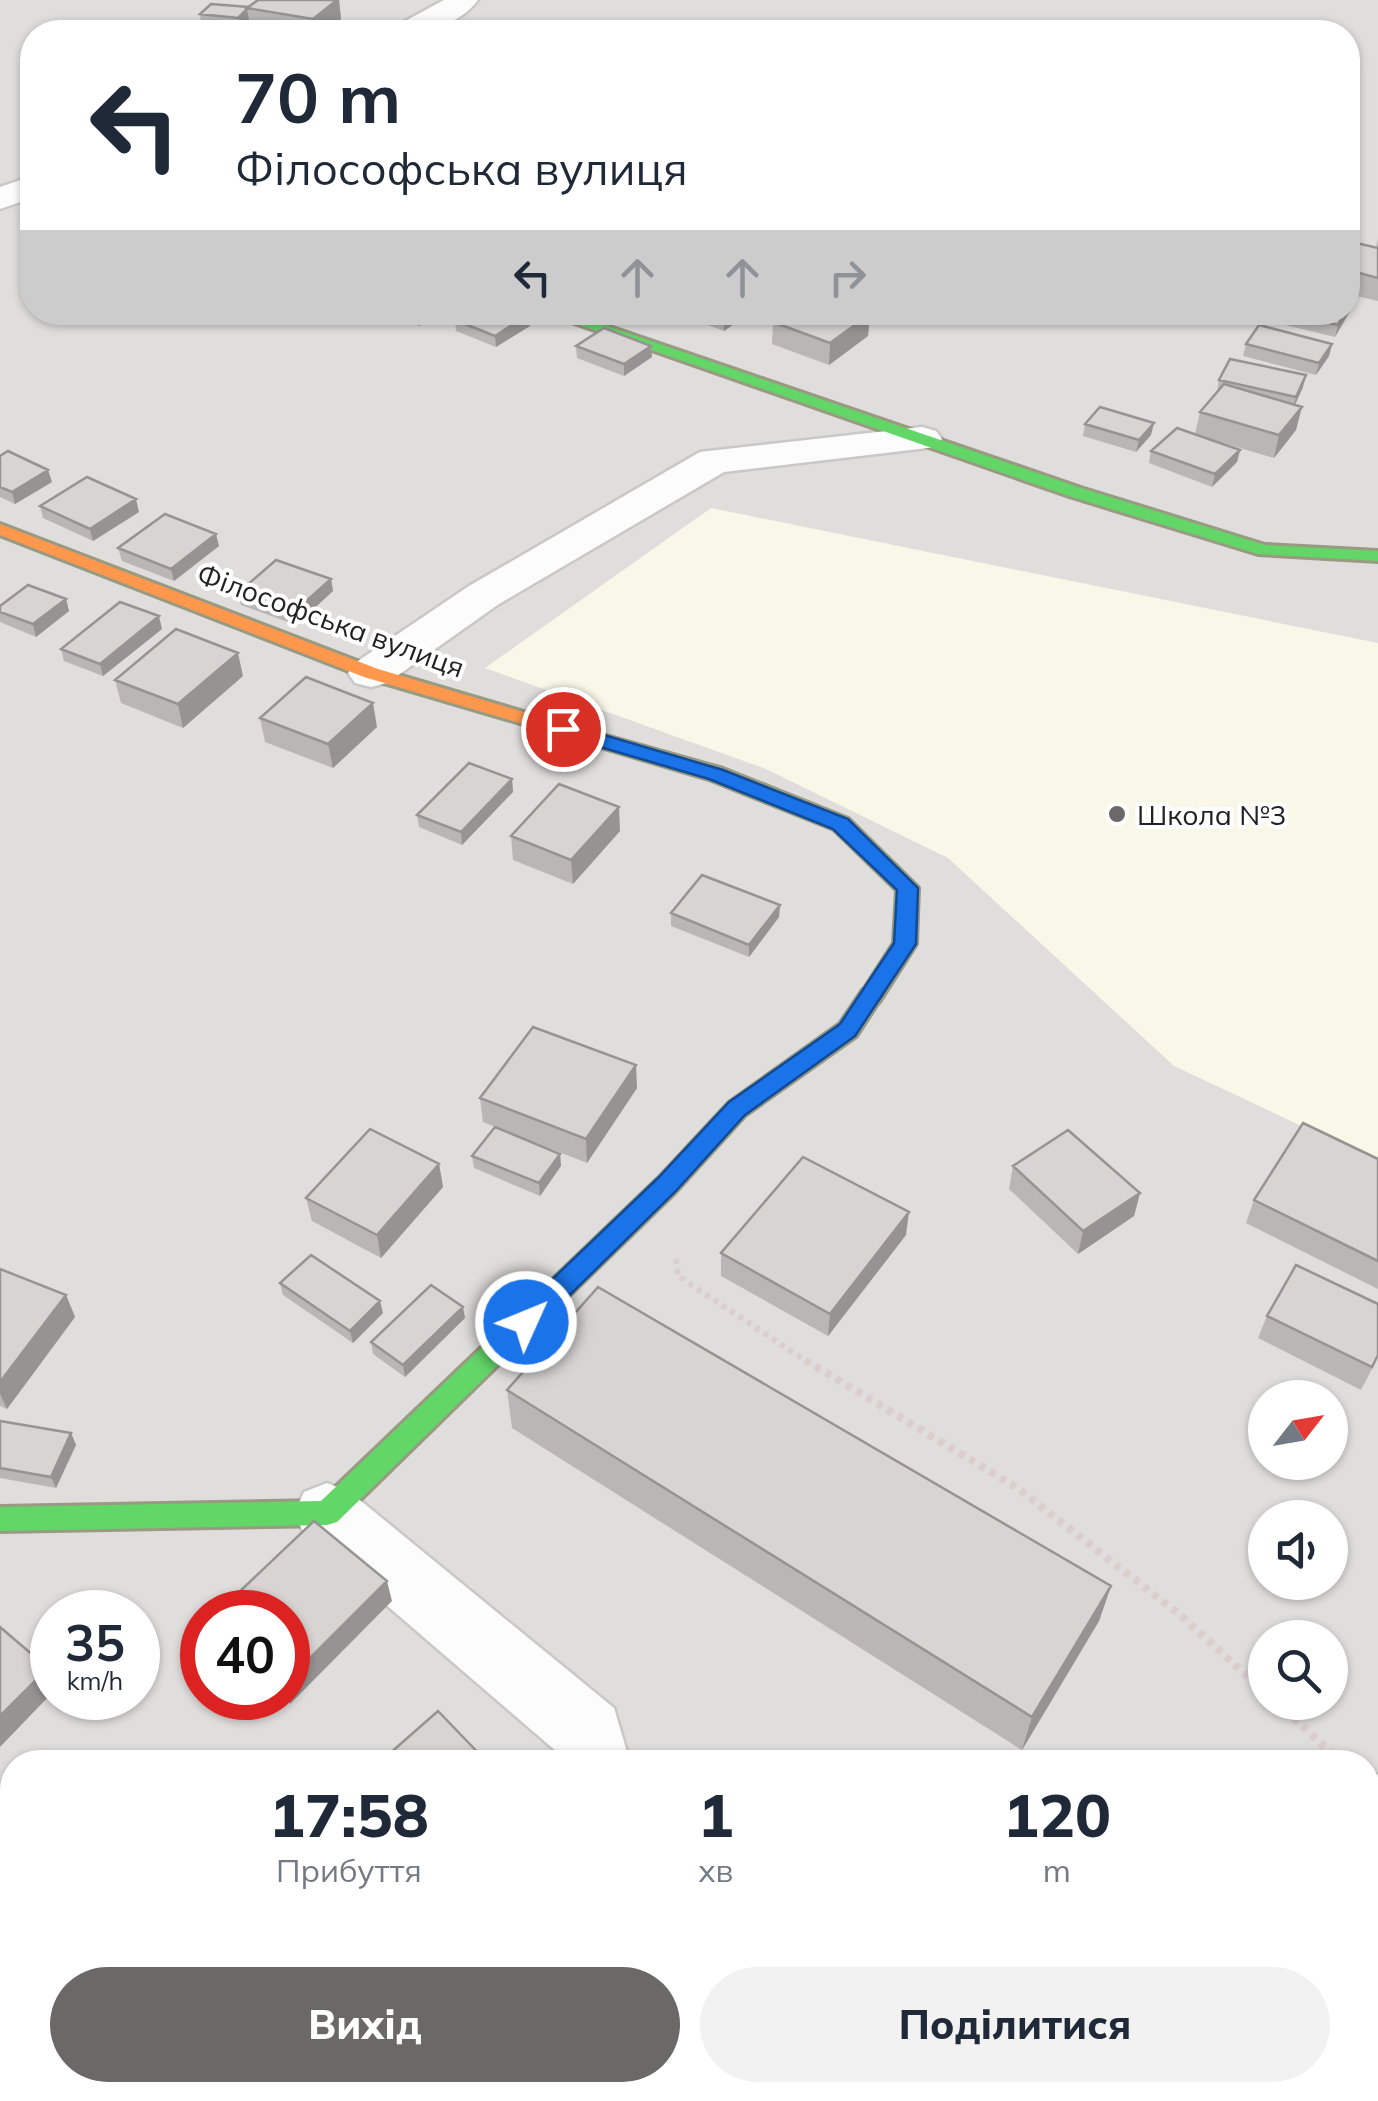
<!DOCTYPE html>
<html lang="uk">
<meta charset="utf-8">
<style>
:root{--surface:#fff;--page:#f2f2f3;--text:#1f2937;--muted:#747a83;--accent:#6a6968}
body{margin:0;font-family:Mulish,sans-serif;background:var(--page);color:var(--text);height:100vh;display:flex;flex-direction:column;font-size:38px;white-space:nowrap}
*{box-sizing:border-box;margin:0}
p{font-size:32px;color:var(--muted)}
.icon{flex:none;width:55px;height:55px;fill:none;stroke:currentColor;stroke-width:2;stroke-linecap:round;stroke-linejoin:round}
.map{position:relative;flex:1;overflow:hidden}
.panel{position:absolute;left:0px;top:1750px;width:1380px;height:352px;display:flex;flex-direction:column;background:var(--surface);border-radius:40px 40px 0 0;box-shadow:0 2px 8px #0004}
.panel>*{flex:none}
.top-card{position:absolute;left:20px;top:20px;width:1340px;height:305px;border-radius:40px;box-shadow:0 2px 8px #0004;background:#fff;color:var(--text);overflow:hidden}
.needle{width:65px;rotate:59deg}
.fabs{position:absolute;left:1248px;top:1380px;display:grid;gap:20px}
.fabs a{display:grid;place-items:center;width:100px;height:100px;border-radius:50%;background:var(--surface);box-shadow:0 2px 8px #0004;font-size:50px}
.speed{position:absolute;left:30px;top:1590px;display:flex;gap:20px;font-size:50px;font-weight:700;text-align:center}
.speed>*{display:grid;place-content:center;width:130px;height:130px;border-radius:50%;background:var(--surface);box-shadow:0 2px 8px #0004;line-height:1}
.speed small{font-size:25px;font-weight:400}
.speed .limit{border:15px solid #d22;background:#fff;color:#111}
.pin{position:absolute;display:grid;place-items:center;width:85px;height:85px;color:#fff;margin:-42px;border:5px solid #fff;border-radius:50%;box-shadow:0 2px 10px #0007}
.me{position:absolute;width:110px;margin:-55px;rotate:46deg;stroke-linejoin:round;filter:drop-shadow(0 0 8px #0008)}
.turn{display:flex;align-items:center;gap:35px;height:210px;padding:0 50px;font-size:45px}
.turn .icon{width:130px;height:130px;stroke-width:2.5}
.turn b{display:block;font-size:70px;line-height:85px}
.lanes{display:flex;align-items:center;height:95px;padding:0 50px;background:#0003;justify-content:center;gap:50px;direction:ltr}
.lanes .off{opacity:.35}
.eta{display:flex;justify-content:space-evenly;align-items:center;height:170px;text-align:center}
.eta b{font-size:60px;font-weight:800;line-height:70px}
.cta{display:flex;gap:20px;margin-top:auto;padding:20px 50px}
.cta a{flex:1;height:115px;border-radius:60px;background:var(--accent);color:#fff;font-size:40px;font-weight:800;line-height:115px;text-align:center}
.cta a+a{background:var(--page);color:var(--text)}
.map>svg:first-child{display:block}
.residential{fill:#dfdedc;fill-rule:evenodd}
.education{fill:#f8f7e8}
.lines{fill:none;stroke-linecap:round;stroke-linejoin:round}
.street-casing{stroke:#c9c8c7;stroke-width:5}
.fast-casing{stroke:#999a82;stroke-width:6}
.slow-casing{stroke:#999a82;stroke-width:6}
.jam-casing{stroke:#999a82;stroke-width:6}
.path-far1{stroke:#dccecd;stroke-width:6;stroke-dasharray:5 5;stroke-linecap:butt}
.path{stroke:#dccecd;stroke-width:8;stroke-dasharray:6 6;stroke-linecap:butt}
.street{fill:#fdfcfc;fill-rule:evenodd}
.fast{fill:#63d668;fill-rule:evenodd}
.slow{fill:#ff974d;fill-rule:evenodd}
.jam{fill:#b3261e;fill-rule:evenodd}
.wall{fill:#b9b6b5}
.shaded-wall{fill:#969493}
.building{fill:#d7d4d2;stroke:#969493;stroke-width:2.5}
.route{fill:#1a73e8;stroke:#114b97;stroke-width:2.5}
.poi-dot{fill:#6a6968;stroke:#fff;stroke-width:4}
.labels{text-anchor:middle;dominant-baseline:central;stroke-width:8;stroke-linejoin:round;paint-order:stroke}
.street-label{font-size:28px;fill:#222;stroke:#fff}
.poi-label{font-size:28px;fill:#222;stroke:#fff;text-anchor:start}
</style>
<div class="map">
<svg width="1378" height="2101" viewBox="0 0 1378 2101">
<rect width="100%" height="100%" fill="#f0eeeb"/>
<path class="residential" d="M0,0h1378v2101h-1378zM32,32h1316v280h-1316zM1265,1398h65v64h-65zM1265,1518h65v64h-65zM52,1612h86v86h-86zM202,1612h86v86h-86zM1265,1638h65v64h-65zM12,1762h1356v328h-1356z"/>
<path class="education" d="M711,508l667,135v519l-204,-96 -226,-208 -182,-89 -281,-101z"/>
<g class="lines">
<g class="street-casing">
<path id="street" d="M444,0h34c-22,29 -60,34 -93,32z
M32,176v22l-32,11v-22z
M922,427l14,4 6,8 -6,8 -212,25 -225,132 -112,79 -16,4 -16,-4 -7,-10 7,-10 114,-77 231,-134z
M327,1483l23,9 264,216 16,54h-72l-2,-11 -252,-217 -10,-21 10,-21z
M1368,1772l10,3v74l-10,-4z
M509,2090h80l-2,11h-80z"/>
</g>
<g class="fast-casing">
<path id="fast" d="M543,312h23l515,176 184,57 113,6v10l-120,-7 -189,-58z
M871,988l11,8 -26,40 -111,79 -70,77 -338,330 -10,3 -327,6v-24l321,-6 338,-323 70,-75 111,-79 23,-34z"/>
</g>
<g class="slow-casing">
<path id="slow" d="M0,524l378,145 210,62 3,4 -10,6 -217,-64 -364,-142z"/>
</g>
<g class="jam-casing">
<path id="jam" d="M581,729l142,40 125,50 70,69 -2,56 -37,58h-16l-3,-6 34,-53 3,-53 -63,-61 -125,-50 -135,-40 -3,-4 3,-4z"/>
</g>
<path class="path-far1" d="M676,1259l2,17 131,87"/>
<path class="path" d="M805,1360l211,127 163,127 86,78
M1276,1702l65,60"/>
<use href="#street" class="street"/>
<use href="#fast" class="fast"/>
<use href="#slow" class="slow"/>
<use href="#jam" class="jam"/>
</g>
<path class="wall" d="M258,0h81l2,19 -17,13h-48l-26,-4 -1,-8 -9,9 -39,-4 -1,-11 48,-7z
M1378,239v62l-30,-7v-53l28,6z
M1350,311l-15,26 -58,-14 3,-11z
M385,312h56l-22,14z
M673,312h78l-27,19z
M529,314l1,12 -34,21 -40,-16 -1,-11z
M870,314l-2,22 -39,29 -57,-21 1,-22z
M1246,344h86l-3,12 -13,19 -73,-19z
M576,346h75l1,11 -28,19 -47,-18z
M1219,380l84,7 -8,18 1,25 -22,28 -71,-21 37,13 -3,12 -25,25 -63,-24 2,-12 44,-17 5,-22 17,-20z
M1085,424l66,11 -15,17 -53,-16z
M0,456l52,26 -37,22 -15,-7z
M40,506l99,6 -46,29 -50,-23z
M219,546l-45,35 -52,-20 -4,-13z
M331,579l2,12 -37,34 -55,-20 -3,-12z
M66,599l3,12 -33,26 -36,-15v-16z
M162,629l-59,47 -39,-15 -3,-12z
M243,676l-60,52 -62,-25 -6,-23z
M260,718l117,9 -44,41 -68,-26z
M512,779l1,13 -51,53 -43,-18 -2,-12z
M620,831l-47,53 -60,-24 -2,-24z
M780,905l-1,12 -30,40 -78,-31v-13z
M637,1088l-50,75 -104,-41 -3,-24z
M560,1154l1,12 -21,30 -66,-28 -2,-12z
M1378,1159v130l-132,-66 8,-23z
M439,1164l4,23 -62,71 -69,-37 -6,-23z
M1013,1166l127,27 -6,23 -56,38 -69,-65z
M906,1235l-78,101 -107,-60v-23z
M0,1269l66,26 9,22 -68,92 -7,-3z
M280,1283l103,30 -30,30 -70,-48z
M1267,1316l111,41 -17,33 -103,-52z
M465,1318l-60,59 -32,-23 -2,-12z
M507,1390l604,196 -12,35 -77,129 -510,-322z
M0,1421l71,12 5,12 -20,43 -56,-10z
M1378,2017v64l-10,-6v-27z
M645,2090h121l-3,11h-87z
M1012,2090h107v11h-108z"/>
<path class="shaded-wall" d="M337,0h2l2,19 -17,13h-10l-1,-13z
M247,9l2,11 -9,9 -2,-11z
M1353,300l-3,11 -15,26 3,-12 7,-13h3v-4z
M421,312h20l-22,14 -1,-12z
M724,312h27l-27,19z
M529,314l1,12 -34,21 -1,-11z
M870,314l-2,22 -39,29 1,-22z
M1332,344l-3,12 -13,19 3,-12z
M651,346l1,11 -28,19v-12z
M1306,375l-3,12 -10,22 3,-12z
M1302,407l-6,23 -22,28 5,-23z
M1154,423l-3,12 -15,17 3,-12z
M1240,450l-3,12 -25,25 3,-13z
M48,470l4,12 -37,22 -3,-12z
M136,499l3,13 -46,29 -3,-12z
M216,534l3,12 -45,35 -3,-12z
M331,579l2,12 -37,34 -2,-13z
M66,599l3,12 -33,26 -3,-13z
M159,616l3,13 -59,47 -3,-12z
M238,653l5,23 -60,52 -5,-24z
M373,703l4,24 -44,41 -5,-24z
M512,779l1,13 -51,53 -1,-13z
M619,807l1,24 -47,53 -2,-24z
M780,905l-1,12 -30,40v-12z
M636,1065l1,23 -50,75 -1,-24z
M560,1154l1,12 -21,30 -1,-13z
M439,1164l4,23 -62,71 -4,-23z
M1140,1193l-6,23 -56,38 5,-23z
M909,1212l-3,23 -78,101 2,-22z
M66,1295l9,22 -68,92 -7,-15v-12z
M380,1301l3,12 -30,30 -3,-12z
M463,1307l2,11 -60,59 -2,-12z
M71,1433l5,12 -20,43 -5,-11z
M387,1581l5,20 -102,103 -2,-9v-15z
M1111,1586l-12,35 -77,129 10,-33z
M48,1668l4,8v17l-52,54v-31z"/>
<path class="building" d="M258,0h79l-24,19 -66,-11z
M211,4l38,3 -11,11 -38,-4z
M1348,241l30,7v30l-30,-8z
M467,312h58l4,2 -34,22 -40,-16z
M786,312h80l4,2 -40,29 -57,-21z
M1284,312h61l-7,13z
M1259,325l73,19 -13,19 -73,-19z
M604,328l47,18 -27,18 -48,-18z
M1230,359l76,16 -10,22 -77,-17z
M1224,384l78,23 -23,28 -79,-23z
M1100,407l54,16 -15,17 -54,-16z
M1177,428l63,22 -25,24 -64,-23z
M8,451l40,19 -36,22 -12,-5v-31z
M87,477l49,22 -46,30 -50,-23z
M165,514l51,20 -45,35 -53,-21z
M276,560l55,19 -37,33 -56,-19z
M28,585l38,14 -33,25 -33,-12v-6z
M120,602l39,14 -59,48 -39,-15z
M176,629l62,24 -60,51 -63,-24z
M306,677l67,26 -45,41 -68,-26z
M469,763l43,16 -51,53 -44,-17z
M559,784l60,23 -48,53 -60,-24z
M702,875l78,30 -31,40 -78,-32z
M533,1027l103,38 -50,74 -106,-41z
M1303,1123l75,36v102l-124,-61z
M495,1127l65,27 -21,29 -67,-27z
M370,1129l69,35 -62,71 -71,-37z
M1068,1130l72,63 -57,38 -70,-65z
M803,1157l106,55 -79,102 -109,-61z
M311,1255l69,46 -30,30 -70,-48z
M1296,1265l82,39v51l-6,12 -105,-51z
M0,1269l66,26 -66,87z
M431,1285l32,22 -60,58 -32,-23z
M598,1287l513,299 -79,131 -525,-327z
M0,1421l71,12 -20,44 -51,-9z
M314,1521l73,60 -99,99v-68h-70z
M0,1627l48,41 -48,48z
M438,1711l49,51h-107z
M1368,1843l10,7v67l-10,24z
M1378,2040v18l-5,-3z
M687,2090h77l-3,11h-42z
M784,2090h130l-2,11h-130z
M1017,2090h102v11h-102z"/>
<path class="route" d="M563,723l160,47 125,49 70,69 -2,56 -61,92 -110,79 -69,76 -141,138h-19l-3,-7 3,-8 142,-136 71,-76 111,-78 54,-81 3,-53 -64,-61 -124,-50 -153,-45v-9z"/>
<circle class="poi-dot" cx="1117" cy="814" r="10"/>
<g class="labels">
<g class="street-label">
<text transform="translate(331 620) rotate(20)">Філософська вулиця</text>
</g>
<g class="poi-label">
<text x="1137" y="814">Школа №3</text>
</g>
</g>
</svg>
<div class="fabs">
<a><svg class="needle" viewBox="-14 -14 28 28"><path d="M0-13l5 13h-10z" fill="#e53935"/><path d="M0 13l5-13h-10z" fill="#747a83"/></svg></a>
<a><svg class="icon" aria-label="sound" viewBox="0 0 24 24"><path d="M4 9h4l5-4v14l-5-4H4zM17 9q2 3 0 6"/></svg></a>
<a><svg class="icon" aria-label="search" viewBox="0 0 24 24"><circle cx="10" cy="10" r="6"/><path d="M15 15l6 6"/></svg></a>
</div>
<div class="speed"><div>35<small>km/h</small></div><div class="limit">40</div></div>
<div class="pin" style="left:563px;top:729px;background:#d93025"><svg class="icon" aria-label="arrive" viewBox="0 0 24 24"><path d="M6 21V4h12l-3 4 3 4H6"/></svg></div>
<svg class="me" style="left:526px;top:1322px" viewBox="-20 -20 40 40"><circle r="17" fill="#1a73e8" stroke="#fff" stroke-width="3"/><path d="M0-11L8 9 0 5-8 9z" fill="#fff"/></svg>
<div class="top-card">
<div class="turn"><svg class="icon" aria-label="left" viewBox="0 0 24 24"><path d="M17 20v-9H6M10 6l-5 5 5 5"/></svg><div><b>70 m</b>Філософська вулиця</div></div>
<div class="lanes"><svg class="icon" aria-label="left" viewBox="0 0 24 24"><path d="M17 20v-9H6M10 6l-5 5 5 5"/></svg><svg class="icon off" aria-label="ahead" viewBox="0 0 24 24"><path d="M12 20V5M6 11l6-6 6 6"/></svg><svg class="icon off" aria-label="ahead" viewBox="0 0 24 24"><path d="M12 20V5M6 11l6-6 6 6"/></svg><svg class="icon off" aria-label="right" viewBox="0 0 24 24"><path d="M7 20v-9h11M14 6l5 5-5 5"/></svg></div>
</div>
<section class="panel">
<div class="eta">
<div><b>17:58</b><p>Прибуття</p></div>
<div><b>1</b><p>хв</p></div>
<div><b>120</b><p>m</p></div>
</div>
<div class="cta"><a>Вихід</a><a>Поділитися</a></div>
</section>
</div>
